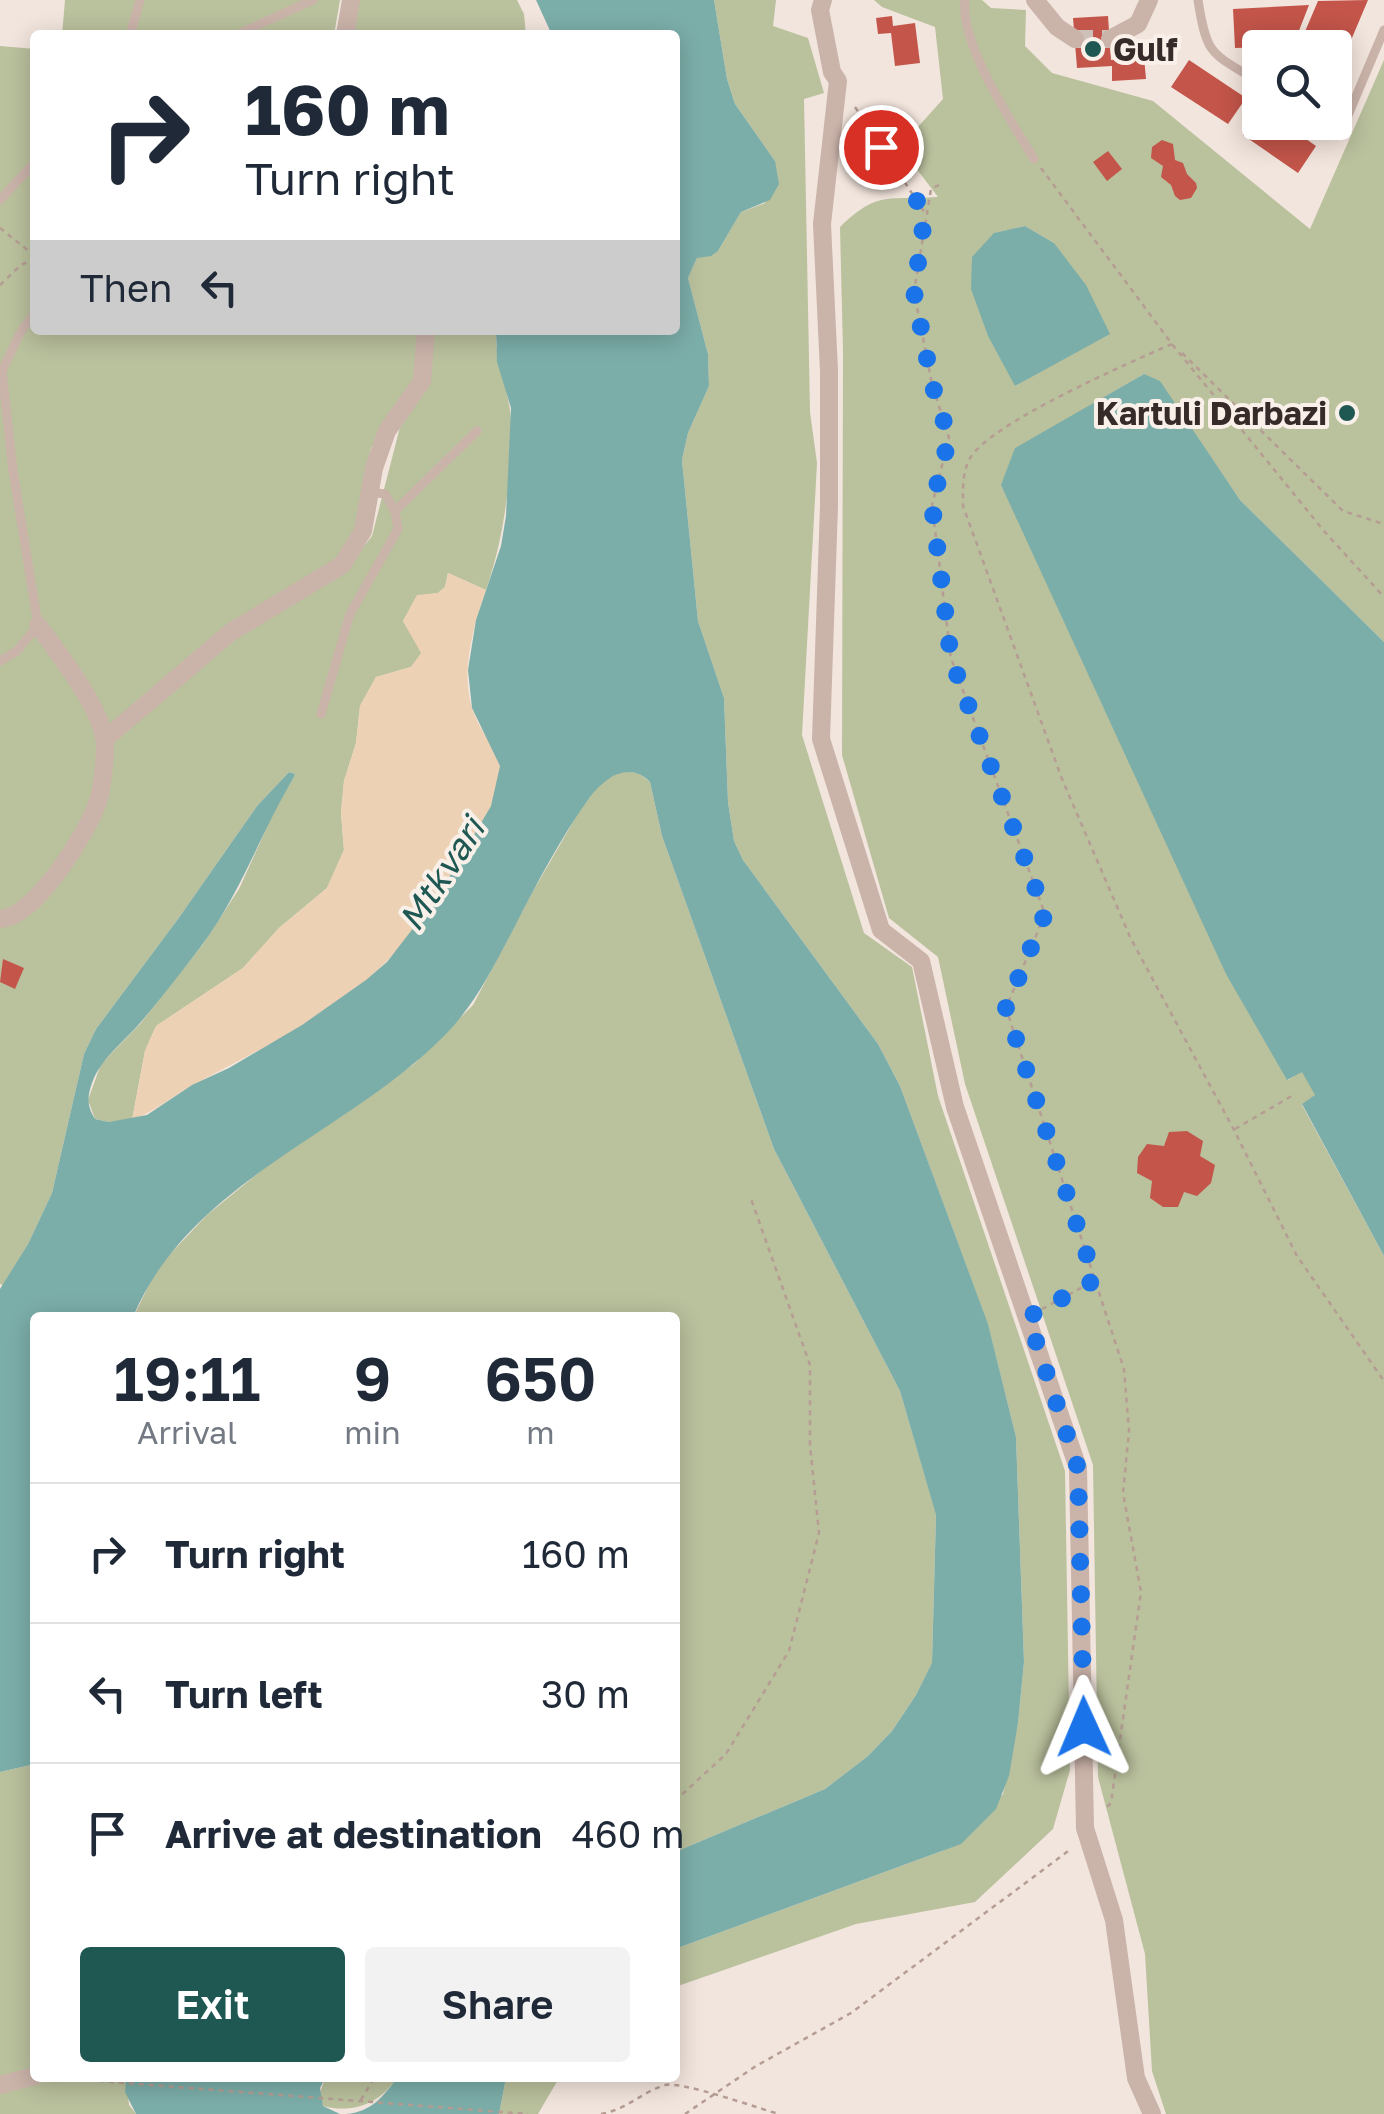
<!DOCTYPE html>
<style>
:root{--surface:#fff;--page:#f2f2f3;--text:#1f2937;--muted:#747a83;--line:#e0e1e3;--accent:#1f5853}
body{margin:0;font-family:"Golos Text",sans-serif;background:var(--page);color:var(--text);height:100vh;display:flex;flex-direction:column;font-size:38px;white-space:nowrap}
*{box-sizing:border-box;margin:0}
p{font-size:32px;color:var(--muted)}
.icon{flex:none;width:55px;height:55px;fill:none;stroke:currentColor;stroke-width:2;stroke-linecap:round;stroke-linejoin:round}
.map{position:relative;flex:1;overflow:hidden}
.details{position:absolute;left:30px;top:1312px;width:650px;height:770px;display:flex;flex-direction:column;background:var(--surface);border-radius:10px;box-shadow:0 5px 25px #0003}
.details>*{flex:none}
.top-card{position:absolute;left:30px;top:30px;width:650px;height:305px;border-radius:10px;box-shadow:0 5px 25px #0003;background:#fff;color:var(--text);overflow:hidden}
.fabs{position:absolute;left:1242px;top:30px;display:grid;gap:20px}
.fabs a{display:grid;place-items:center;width:110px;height:110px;border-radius:10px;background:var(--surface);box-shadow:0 5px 25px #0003;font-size:50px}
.pin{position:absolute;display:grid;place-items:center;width:85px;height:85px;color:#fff;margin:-42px;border:5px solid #fff;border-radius:50%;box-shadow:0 2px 10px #0007}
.me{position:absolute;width:110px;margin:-55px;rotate:359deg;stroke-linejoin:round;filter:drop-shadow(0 0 8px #0008)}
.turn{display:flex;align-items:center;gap:35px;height:210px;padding:0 50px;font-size:45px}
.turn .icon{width:130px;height:130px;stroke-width:2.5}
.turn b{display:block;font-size:70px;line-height:85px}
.then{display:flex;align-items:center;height:95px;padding:0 50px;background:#0003;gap:20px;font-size:38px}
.eta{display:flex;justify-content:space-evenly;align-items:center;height:170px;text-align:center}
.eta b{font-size:60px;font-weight:600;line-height:70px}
.cta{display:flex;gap:20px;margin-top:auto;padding:20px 50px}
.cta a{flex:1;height:115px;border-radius:10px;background:var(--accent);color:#fff;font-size:40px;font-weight:600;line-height:115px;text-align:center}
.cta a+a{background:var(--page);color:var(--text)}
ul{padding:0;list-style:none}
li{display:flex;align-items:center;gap:30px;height:140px;padding:0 50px;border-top:2px solid var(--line)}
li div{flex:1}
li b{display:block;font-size:38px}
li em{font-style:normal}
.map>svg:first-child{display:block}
.green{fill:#bac19d;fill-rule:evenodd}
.sand{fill:#ecd1b4}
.water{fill:#7caea9}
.building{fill:#c3554a}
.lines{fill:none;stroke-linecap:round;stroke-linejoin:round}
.street-tunnel{stroke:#cdc0b9;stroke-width:18;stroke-dasharray:18 9;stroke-linecap:butt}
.path{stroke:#b59d93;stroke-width:2.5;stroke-dasharray:5 5;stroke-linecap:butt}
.lane{stroke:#cab3a9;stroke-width:9}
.street{stroke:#cab3a9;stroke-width:18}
.route{stroke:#1a73e8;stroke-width:18;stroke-dasharray:0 32.4}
.poi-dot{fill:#1f5853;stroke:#f9f0e9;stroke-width:4}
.labels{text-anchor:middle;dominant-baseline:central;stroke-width:8;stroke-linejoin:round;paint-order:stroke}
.poi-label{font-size:32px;font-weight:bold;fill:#372b29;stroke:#f9f0e9;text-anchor:start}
.water-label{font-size:35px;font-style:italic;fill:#1f5853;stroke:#f9f0e9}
</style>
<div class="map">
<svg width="1384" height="2114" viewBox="0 0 1384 2114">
<rect width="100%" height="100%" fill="#f2e5dd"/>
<path class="green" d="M65,0h275l-6,35h-272z
M357,0h160l7,14 2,21h-172z
M714,0h62l-3,26 35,12 16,55 -20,6 6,313 7,51 -15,272 62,198 48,34 26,129 127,375 5,299 -17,59 -78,73 -119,22 -181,63v-38l267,-98 61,-57 15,-71 6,-61 -8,-225 -28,-112 -88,-239 -22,-42 -135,-184 -9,-19 -6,-39 -4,-104 -26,-77 -16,-161 6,-27 21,-47 -1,-32 -20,-76 9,-20 21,-7 23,-39 24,-9 10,-42 -40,-57 -8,-25z
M874,0h108l9,8 35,2 -1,36 27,27 101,28 157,128 74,-169v582l-144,-142 -37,-54 -59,-72 -55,32 199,674 14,-9 14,24 -14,10 82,151v858h-218l-14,-43 -7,-117 -47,-177 -5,-312 -128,-381 -27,-127 -49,-39 -47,-163 1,-404 -3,-124c39,-38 50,-26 98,-30l-38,-50 43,-48 -8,-72 -53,-20zM1025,226l29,17 11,114 -50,29 -20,-153z
M0,46l35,3v281h385l-5,56 -44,62 -13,77 -23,38 -38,24 2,4 43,-26 4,4 26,-33 28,-109 26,-42 8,-55h62c-2,33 14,60 15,92 0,58 -6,112 -25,168l-38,-17 -3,14 -7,6 -21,3 -14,25 19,32 -11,14 -35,10 -16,29 -4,37 -12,38 -3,32 3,37 -17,38 -48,40 -36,40 -87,58 -11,25 -13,69 -23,2 -14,-3 -7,-19 13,-36 39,-40 63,-80 36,-55 40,-88 15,-24 1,-3 -6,-2 -32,34 -79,113 -82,110 -12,25 -32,139 -24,51 -25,41 -3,-1z
M623,771l15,2 12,9 12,54 112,313 126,242 36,123 -4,150 -16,31 -24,36 -24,25 -43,33 -150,63v-534h-542l24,-50 50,-53 60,-49 147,-102 59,-59 59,-112 48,-83 20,-27z
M35,1764v314h91l3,27 7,9h-136v-342z
M325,2078h72c-17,25 -43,36 -74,28l-3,-13z
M506,2078h53l-21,36h-39z"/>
<path class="sand" d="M448,573l38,17c-13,38 -28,86 -11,126 8,21 28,38 25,62 -4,31 -26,63 -43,89 -21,32 -45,70 -73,97 -55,53 -126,86 -193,122 -20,11 -37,26 -59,34l13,-69 11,-25 87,-58 36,-40 48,-40 17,-38 -3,-37 3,-32 12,-38 4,-37 16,-29 35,-10 10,-14 -18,-32 14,-26 21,-2 7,-6z"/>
<path class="water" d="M536,0h178l13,79 8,25 40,57 4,23 -9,16 -29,12 -23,39 -7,5 -14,2 -9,20 20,76 1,32 -21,47 -6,27 16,161 26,77 4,104 6,39 9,19 135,184 22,42 88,238 28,113 8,225 -6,61 -9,53 -13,33 -35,35 -286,105v-97l150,-63 43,-33 24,-25 24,-36 16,-32 4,-148 -36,-124 -126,-242 -112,-313 -12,-54c-21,-21 -44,-5 -60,15 -29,40 -53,86 -76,131 -21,39 -38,76 -70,108 -98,99 -254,145 -311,281l-98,1v446l-35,8v-483l28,-45 24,-51 32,-139 12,-25 82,-110 79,-113 32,-34 6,2 -1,3c-33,55 -53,116 -92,168 -20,26 -41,54 -62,78 -17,20 -39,35 -48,60 -5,14 -5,24 3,36l14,3 38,-7 45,-30 37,-17 73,-43 64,-45 21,-18 51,-66 53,-90 9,-40 -28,-58 -4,-38 8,-50 25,-74 5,-30 5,-108 -14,-46 -1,-32h179v-295h-123z
M1025,226l29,17 32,42 24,49 -95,52 -27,-50 -17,-47 1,-32 22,-24z
M1144,374l16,7 80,119 144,142v614l-82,-152 13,-9 -13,-23 -15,8 -61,-106 -225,-489 14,-37z
M126,2078h199l-5,10 3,18 17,8h-204l-11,-22z
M397,2078h109l-7,36h-153c25,-2 37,-17 51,-36z"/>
<path class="building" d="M1368,0l-33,78v-30h-37l20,-47z
M1309,5l-16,41 -58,2 -2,-39z
M892,16l1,10 22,-3 5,40 -25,3 -4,-33 -13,1 -2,-16z
M1108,16l3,44 33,-3 2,22 -34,2v-15l-35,2 -4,-50z
M1189,60l57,38 -18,26 -57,-37z
M1260,111v11h22l34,24 -18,27 -55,-38z
M1162,140l11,4 2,16 8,3 4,11 9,9 1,5 -6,10 -11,2 -5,-4 -4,-11 -10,-8 2,-11 -12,-8 1,-11z
M1108,151l14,18 -15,12 -14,-19z
M1350,408l8,11 -8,5 -8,-11z
M3,959l21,9 -9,21 -15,-7z
M1187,1131l16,10 -3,15 15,9 -4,18 -14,13 -13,-4 -6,15h-15l-13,-9 2,-17 -15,-8 1,-16 9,-13 17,2 5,-14z"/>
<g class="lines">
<path class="street-tunnel" d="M1075,39h35"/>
<path class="path" d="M855,107l70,106
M1041,168l131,176 152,187 60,66
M939,185l-8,4 -17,103 18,92 17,54 -17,67 19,153 94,256 -39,94 118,361 5,62 -6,62 18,99 -30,211 -6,6
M0,228l35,28
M0,285l21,-20 14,-7
M1172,344c-41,18 -185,80 -203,116 -7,15 -6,30 -6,46l99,273 69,160 103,191 63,126 87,125
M1182,353l161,158 41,13
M1235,1129l60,-35
M1042,1309l50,-27
M675,1801l51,-47 63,-103 30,-118 -9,-88v-80l-60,-169
M59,2078l469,36
M361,2100l13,-22
M601,2114c27,-5 41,-22 64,-29 17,-4 92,23 114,29
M685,2114l71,-48 95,-53 220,-164"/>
<path class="lane" d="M965,0c-5,44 46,121 69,159
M1198,0c9,59 14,52 62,83
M130,35l10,-35
M236,35l77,-35
M1322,122l8,6 16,-8 38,-90
M0,200l35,-38
M395,511l82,-80
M0,661l17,-10 21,-26 -25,-154 -11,-100 18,-38 15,-21
M321,714l29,-100 48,-85 -3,-18 -10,-17 -15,-2"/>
<path class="street" d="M823,0l-3,10 12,62 6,9 -16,143 7,147v135l-8,233 60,191 40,31 34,146 123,361 7,360 29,92 22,158 16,36
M1035,0l22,27 18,12
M345,35l6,-35
M1110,39l28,-15 11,-24
M105,739l126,-107 111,-67 21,-34 11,-63 13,-37 35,-50 4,-51
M0,919c35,-1 90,-89 99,-121 3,-11 8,-50 5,-61 -7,-36 -45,-82 -66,-112
M0,2085l35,-9"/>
</g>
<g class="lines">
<path class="route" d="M881,147l44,66 -11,79 18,92 17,54 -17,67 19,153 94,256 -39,94 89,272 -67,37 50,151 6,259"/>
</g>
<g class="poi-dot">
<circle cx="1093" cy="49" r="10"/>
<circle cx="1347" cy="413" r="10"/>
</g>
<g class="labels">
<g class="poi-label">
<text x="1113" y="49">Gulf</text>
<text x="1327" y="413" text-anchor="end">Kartuli Darbazi</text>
</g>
<g class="water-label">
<text transform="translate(441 874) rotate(-57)">Mtkvari</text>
</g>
</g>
</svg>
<div class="fabs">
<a><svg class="icon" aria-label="search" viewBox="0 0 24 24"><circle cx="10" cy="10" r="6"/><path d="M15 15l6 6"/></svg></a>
</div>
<div class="pin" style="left:881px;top:147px;background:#d93025"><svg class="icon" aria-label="arrive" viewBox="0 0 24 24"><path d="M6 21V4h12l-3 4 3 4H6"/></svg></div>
<svg class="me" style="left:1084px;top:1727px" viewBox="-20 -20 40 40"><path d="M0-17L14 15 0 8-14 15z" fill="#1a73e8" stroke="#fff" stroke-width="4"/></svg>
<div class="top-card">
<div class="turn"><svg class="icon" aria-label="right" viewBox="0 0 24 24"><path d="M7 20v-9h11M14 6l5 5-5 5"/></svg><div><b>160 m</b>Turn right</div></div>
<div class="then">Then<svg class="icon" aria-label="left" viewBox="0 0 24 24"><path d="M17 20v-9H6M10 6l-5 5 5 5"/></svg></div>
</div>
<section class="details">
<div class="eta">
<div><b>19:11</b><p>Arrival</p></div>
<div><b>9</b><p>min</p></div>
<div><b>650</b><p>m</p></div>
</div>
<ul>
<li><svg class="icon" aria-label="right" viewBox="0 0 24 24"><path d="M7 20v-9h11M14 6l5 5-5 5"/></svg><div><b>Turn right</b></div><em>160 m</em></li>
<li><svg class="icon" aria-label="left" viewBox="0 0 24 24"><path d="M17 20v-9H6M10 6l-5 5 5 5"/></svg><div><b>Turn left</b></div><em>30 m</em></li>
<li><svg class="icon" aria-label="arrive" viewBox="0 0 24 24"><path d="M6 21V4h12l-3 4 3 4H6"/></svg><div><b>Arrive at destination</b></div><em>460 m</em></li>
</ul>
<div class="cta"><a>Exit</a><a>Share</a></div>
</section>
</div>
